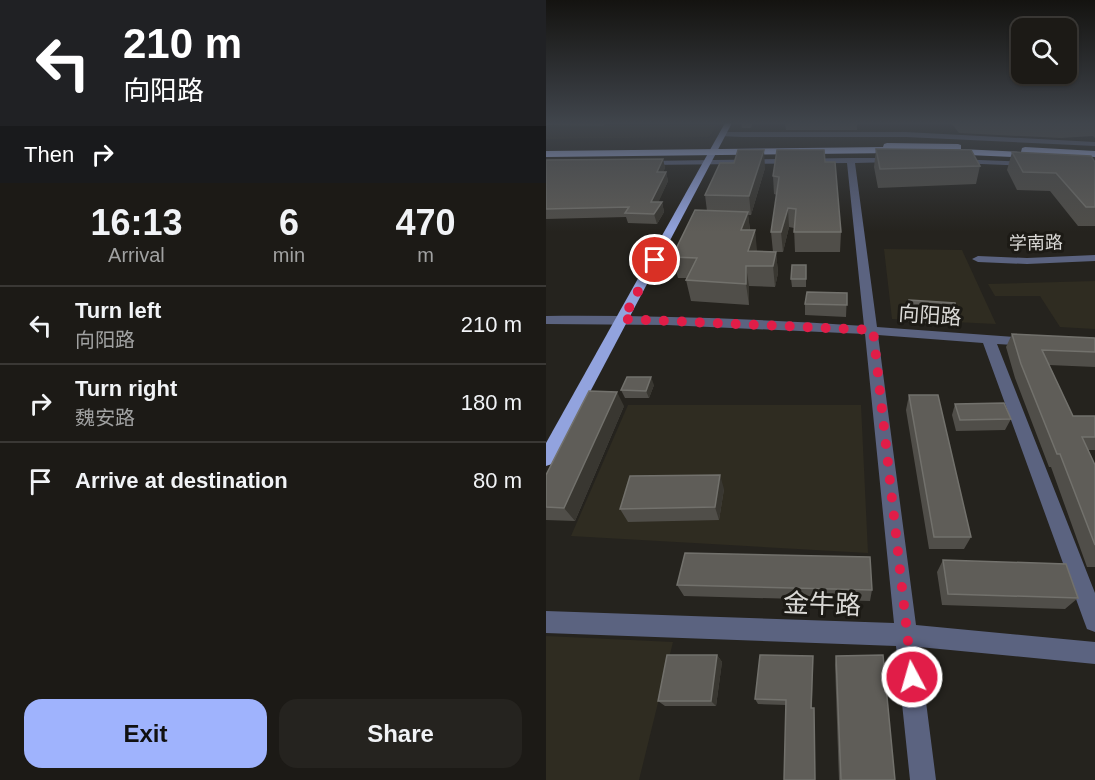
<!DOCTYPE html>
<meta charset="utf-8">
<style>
:root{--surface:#1c1a16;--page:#25231f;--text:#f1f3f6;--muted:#a0a1a1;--line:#3a3835;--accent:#9fb3fd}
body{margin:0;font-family:Arial,"Noto Sans SC",sans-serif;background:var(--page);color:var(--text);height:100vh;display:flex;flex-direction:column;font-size:22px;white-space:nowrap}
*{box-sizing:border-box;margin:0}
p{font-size:20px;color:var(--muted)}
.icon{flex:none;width:33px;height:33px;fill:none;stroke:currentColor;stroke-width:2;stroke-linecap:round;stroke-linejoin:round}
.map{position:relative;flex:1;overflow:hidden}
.side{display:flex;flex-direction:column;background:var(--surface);width:546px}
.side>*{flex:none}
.guide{background:#202124;color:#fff;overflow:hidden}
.controls{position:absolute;left:465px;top:18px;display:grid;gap:12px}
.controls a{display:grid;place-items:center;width:66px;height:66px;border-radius:12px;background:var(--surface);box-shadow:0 2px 4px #0004,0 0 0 2px var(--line);font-size:30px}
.pin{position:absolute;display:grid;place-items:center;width:51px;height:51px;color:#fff;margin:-26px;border:3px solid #fff;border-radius:50%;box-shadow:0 2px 6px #0007}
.me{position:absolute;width:66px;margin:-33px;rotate:354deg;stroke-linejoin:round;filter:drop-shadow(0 0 4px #0008)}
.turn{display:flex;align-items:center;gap:21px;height:126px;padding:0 24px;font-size:27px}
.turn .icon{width:78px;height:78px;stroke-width:2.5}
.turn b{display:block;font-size:42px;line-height:51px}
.then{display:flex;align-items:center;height:57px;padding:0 24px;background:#0003;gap:12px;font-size:22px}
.eta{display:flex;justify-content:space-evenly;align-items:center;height:102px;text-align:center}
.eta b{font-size:36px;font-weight:700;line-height:42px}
.button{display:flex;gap:12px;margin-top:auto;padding:12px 24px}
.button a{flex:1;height:69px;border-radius:18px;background:var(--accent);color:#111;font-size:24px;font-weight:700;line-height:69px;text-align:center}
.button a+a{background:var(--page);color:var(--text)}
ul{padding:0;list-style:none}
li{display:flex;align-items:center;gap:18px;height:78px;padding:0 24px;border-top:2px solid var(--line)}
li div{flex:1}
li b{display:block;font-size:22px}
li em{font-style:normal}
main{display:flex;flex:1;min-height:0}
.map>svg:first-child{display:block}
.built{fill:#2f2c21}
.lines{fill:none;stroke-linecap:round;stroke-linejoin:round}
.minor{fill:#5b6380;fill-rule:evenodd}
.major{fill:#92a3de;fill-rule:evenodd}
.highway{fill:#adbef6;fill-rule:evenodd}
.wall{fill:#504e49}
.shaded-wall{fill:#393731}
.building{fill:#5f5d58;stroke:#72716c;stroke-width:1.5}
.route{stroke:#e11d48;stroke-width:10;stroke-dasharray:0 18}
.labels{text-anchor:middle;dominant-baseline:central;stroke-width:6;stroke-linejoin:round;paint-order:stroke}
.far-street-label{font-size:18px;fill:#dad9d6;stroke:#1c1a15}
.street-label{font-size:21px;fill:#dad9d6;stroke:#1c1a15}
.near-street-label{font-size:26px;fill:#dad9d6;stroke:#1c1a15}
</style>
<main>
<section class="side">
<div class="guide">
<div class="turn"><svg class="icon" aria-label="left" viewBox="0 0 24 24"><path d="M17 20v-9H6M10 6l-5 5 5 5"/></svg><div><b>210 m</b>向阳路</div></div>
<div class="then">Then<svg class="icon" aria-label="right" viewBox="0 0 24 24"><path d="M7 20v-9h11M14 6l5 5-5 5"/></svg></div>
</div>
<div class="eta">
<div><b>16:13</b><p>Arrival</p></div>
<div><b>6</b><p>min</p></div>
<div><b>470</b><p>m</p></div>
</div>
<ul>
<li><svg class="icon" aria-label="left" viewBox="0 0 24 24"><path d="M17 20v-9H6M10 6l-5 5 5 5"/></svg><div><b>Turn left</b><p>向阳路</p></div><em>210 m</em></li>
<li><svg class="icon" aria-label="right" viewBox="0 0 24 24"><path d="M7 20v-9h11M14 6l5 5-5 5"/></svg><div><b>Turn right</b><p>魏安路</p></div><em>180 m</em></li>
<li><svg class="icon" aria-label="arrive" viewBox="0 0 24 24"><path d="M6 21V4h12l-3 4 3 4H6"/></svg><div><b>Arrive at destination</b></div><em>80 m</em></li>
</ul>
<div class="button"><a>Exit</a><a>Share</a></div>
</section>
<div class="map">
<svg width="549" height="780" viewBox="0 0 549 780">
<rect width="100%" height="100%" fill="#25231e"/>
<path class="built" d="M0,123h172l-9,14 -163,2z
M338,249l78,1 34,74 -104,-5z
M549,281v48l-35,-2 -20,-31h-45l-7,-12z
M82,405h233l7,148 -297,-17z
M0,636l127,6 -34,138h-93z"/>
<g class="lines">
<path class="minor" d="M177,132h183l189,10v4l-189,-9h-164l-22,-1z
M305,158h43l4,2 -4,2 -39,1 22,164 152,11 7,4 -7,4 -32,-2 98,249v39l-8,-3 -3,-8 -101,-278 -105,-8 38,290 179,17v22l-176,-17 17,133h-26l-14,-134 -350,-13v-22l348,12 -29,-289 -198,-9 -121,-1v-8c106,-1 212,3 318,10l-17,-163 -202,2 -4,-2 4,-2z
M408,159l75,3 4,2 -4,2 -72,-3h-3z
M549,255v6l-68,3 -49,-2 -6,-3 6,-3 49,2z"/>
<path class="major" d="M179,123h7l-180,341 -6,2v-23z"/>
<path class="highway" d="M341,143l71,1 3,1v4l60,3 1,-4 3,-1 70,4v6l-55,-3 -1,3 -3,1 -89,-4 -3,-1 -1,-3 -41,-1 -4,4 -352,4v-6l337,-4 1,-3z"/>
</g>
<path class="wall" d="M0,123h60l-3,3 -57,-1z
M195,123h12l-2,5h-9z
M239,123h72v7h-71z
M380,123h169v15l-2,-2 -32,2 -102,-5 -7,-9h-25z
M330,149l104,17 -4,18 -98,4 -4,-21z
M466,152l83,10v64h-17l-28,-35 -33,-1 -10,-20z
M117,159l2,9 -2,4h3l2,9 -10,21h4l2,10 -7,12 -29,-1 -2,-6 -80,2v-59z
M279,162l16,70 -1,20h-45l-1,-24 -5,-1 -6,25h-7l2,21 -3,14 -26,-1v19l-58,-4 -5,-21 1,-2h-9l-6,-21 35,-46 -2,-16 60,-27 -14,47h-3l2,15h5l1,22h17l-2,-20 6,-37 -3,-1 -1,-18z
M260,265v22h-14l-1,-8z
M301,293l-1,24 -41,-2v-11z
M363,300l47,14 -3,12 -45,-4 -1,-11z
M466,334l83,4v29l-46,-2 24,51h22v34h-7l7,15v102h-8l-36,-100h-2l-34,-89 -9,-31z
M108,385l-5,13h-24l-4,-8z
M363,395l62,142 -7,12h-35l-23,-139z
M409,404l56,15 -6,11 -49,1 -4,-16z
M78,406l-49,115 -29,-1v-45z
M178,489l-5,31 -91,2 -8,-13z
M397,560l135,38 -13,11 -123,-4 -5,-33z
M131,585l195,5 -2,11 -186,-5z
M171,655l5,7 -6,44h-51l-7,-5z
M267,656l-1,52 -26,-3 -28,-1 -3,-5z
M290,656l59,124h-56l-4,-115z"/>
<path class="shaded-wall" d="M218,150l1,18 -14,47 -2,-19z
M117,159l2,9 -6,13 -2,-9z
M120,172l2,9 -14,31 -3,-10z
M116,202l2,10 -7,12 -3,-10z
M242,208l1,19 -6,25 -2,-20z
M202,212l2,20 -9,-2z
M209,230l2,20 -5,16 -4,-15z
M230,252l2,21 -3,14 -2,-21z
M200,266l3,20v19l-3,-21z
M105,377l3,8 -5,13 -3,-7z
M71,392l7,14 -49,115 -11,-13z
M174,475l4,14 -5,31 -4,-13z
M171,655l5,7 -6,44 -5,-5z"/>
<path class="building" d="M330,149l95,1 9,16 -100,3z
M192,150h26l-15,46 -44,-1 15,-32h14z
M231,150h47l1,12h10l6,70h-47l2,-23 -8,-1 -7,24h-10l8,-55 -6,-1z
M466,152l79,4 4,6v45h-9l-30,-34 -33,-1z
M117,159l-6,13h9l-15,30h11l-8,12 -29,-1 4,-6 -83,2v-49z
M149,210l53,2 -7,18h14l-7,21 28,1 -3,14h-27v18l-60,-4 11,-22 -25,-1z
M246,265h14v14h-15z
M261,292l40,1v12l-42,-1z
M363,300l46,3 1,11 -46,-3z
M466,334l83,4v14l-53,-2 31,66h22v21h-13l13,28v80l-35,-91h-3l-36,-90z
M81,377h24l-5,14 -25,-1z
M43,391l28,1 -53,116 -18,-1v-32z
M363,395h29l33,142h-37z
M458,403l7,16 -51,1 -5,-16z
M174,475l-5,32 -95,2 10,-33z
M139,553l185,4 2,33 -195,-5z
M397,560l123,4 12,34 -130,-4z
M121,655h50l-6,46h-53z
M214,655l53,1 -2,52h3l1,72h-31l2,-80 -31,-1z
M337,655l12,125h-54l-5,-124z"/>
<linearGradient id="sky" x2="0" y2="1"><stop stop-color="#141310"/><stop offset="0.53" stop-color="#40454c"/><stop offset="1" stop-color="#40454c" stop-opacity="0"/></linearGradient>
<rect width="549" height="232" fill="url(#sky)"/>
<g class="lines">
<path class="route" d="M109,260l-32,59 250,11 39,347"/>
</g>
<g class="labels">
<g class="far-street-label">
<text transform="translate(490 243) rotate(-1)">学南路</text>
</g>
<g class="street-label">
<text transform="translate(384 315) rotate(4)">向阳路</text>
</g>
<g class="near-street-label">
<text transform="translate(276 604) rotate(2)">金牛路</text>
</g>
</g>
</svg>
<div class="controls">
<a><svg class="icon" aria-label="search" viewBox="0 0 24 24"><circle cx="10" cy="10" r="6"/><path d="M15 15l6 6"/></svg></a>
</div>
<div class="pin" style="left:109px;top:260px;background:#d93025"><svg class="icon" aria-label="arrive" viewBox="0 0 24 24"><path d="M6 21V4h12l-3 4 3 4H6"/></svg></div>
<svg class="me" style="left:366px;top:677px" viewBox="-20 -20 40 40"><circle r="17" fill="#e11d48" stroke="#fff" stroke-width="3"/><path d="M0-11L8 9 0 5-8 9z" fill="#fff"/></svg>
</div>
</main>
